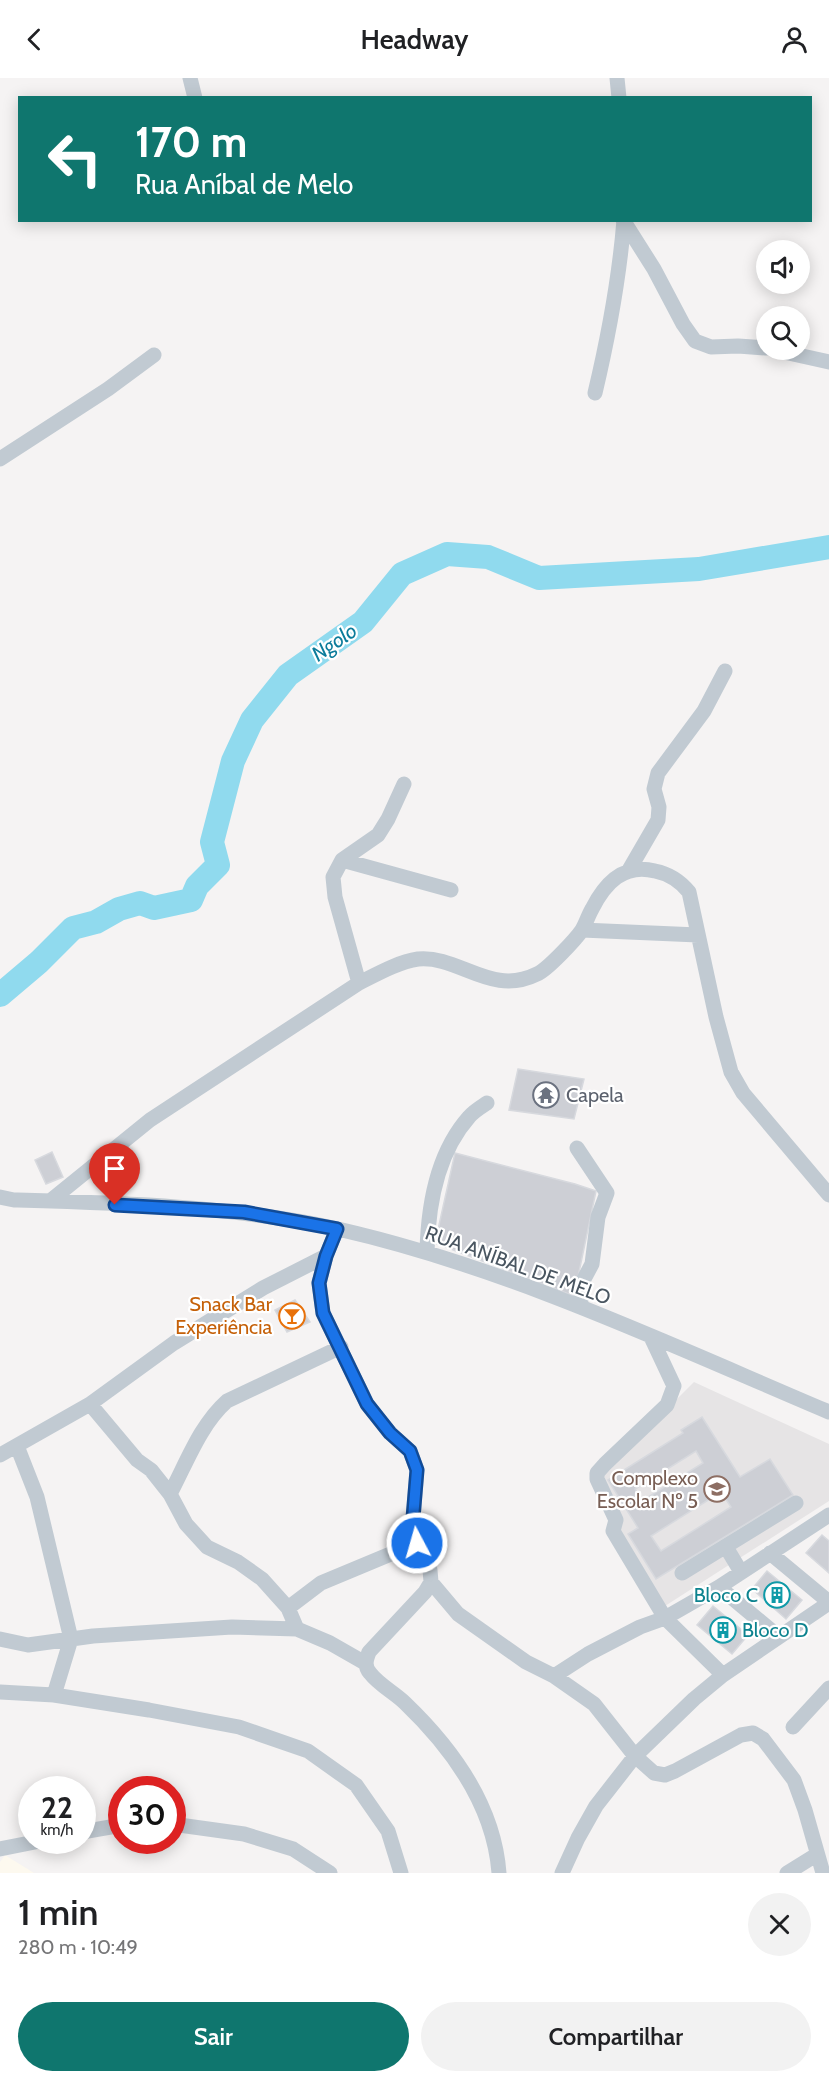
<!DOCTYPE html>
<html lang="pt">
<meta charset="utf-8">
<style>
:root{--surface:#fff;--page:#f2f2f2;--text:#202124;--muted:#757577;--accent:#0f766e}
body{margin:0;font-family:Cabin,sans-serif;background:var(--page);color:var(--text);height:100vh;display:flex;flex-direction:column;font-size:22px;white-space:nowrap}
*{box-sizing:border-box;margin:0}
p{font-size:20px;color:var(--muted)}
.icon{flex:none;width:33px;height:33px;fill:none;stroke:currentColor;stroke-width:2;stroke-linecap:round;stroke-linejoin:round}
.map{position:relative;height:1795px;overflow:hidden}
.sheet{display:flex;flex-direction:column;background:var(--surface);flex:1}
.sheet>*{flex:none}
.top-card{position:absolute;left:18px;top:18px;width:794px;height:126px;border-radius:0px;box-shadow:0 3px 15px #0003;background:#0f766e;color:#fff;overflow:hidden}
.controls{position:absolute;left:756px;top:162px;display:grid;gap:12px}
.controls a{display:grid;place-items:center;width:54px;height:54px;border-radius:50%;background:var(--surface);box-shadow:0 3px 15px #0003;font-size:30px}
.speed{position:absolute;left:18px;top:1698px;display:flex;gap:12px;font-size:30px;font-weight:700;text-align:center}
.speed>*{display:grid;place-content:center;width:78px;height:78px;border-radius:50%;background:var(--surface);box-shadow:0 3px 15px #0003;line-height:1}
.speed small{font-size:15px;font-weight:400}
.speed .limit{border:9px solid #d22;background:#fff;color:#111}
.pin{position:absolute;display:grid;place-items:center;width:51px;height:51px;color:#fff;margin:-62px -26px;border-radius:50% 50% 50% 0;rotate:-45deg;box-shadow:0 0 6px #0007}
.pin .icon{rotate:45deg}
.me{position:absolute;width:66px;margin:-33px;rotate:354deg;stroke-linejoin:round;filter:drop-shadow(0 0 4px #0008)}
.turn{display:flex;align-items:center;gap:21px;height:126px;padding:0 18px;font-size:27px}
.turn .icon{width:78px;height:78px;stroke-width:2.5}
.turn b{display:block;font-size:42px;line-height:51px}
.round{display:grid;place-items:center;flex:none;width:63px;height:63px;border-radius:32px;background:var(--page)}
.head{display:flex;align-items:center;justify-content:space-between;height:102px;padding:0 18px}
h1{font-size:36px;font-weight:600;line-height:45px}
.cta{display:flex;gap:12px;margin-top:auto;padding:12px 18px}
.cta a{flex:1;height:69px;border-radius:36px;background:var(--accent);color:#fff;font-size:24px;font-weight:600;line-height:69px;text-align:center}
.cta a+a{background:var(--page);color:var(--text)}
header{display:flex;justify-content:space-between;align-items:center;height:78px;padding:0 18px;background:var(--surface);font-size:27px;font-weight:600}
.map>svg:first-child{display:block}
.commercial{fill:#fdf9ef}
.education{fill:#e6e4e5}
.lines{fill:none;stroke-linecap:round;stroke-linejoin:round}
.river{stroke:#90daee;stroke-width:24}
.building{fill:#cdcfd5;stroke:#d7d9de;stroke-width:1.5;fill-rule:evenodd}
.minor{stroke:#c1cad2;stroke-width:15}
.route-casing{stroke:#114b97;stroke-width:15}
.route{stroke:#1a73e8;stroke-width:10}
.labels{text-anchor:middle;dominant-baseline:central;stroke-width:4.5;stroke-linejoin:round;paint-order:stroke}
.worship-label{font-size:20px;fill:#5b616d;stroke:#fff;text-anchor:start}
.street-label{font-size:20px;fill:#4a5661;stroke:#fff}
.food-label{font-size:20px;fill:#c56008;stroke:#fff;text-anchor:end}
.education-label{font-size:20px;fill:#785e54;stroke:#fff;text-anchor:end}
.culture-label{font-size:20px;fill:#0d838f;stroke:#fff;text-anchor:end}
.water-label{font-size:21px;font-style:italic;fill:#0c7c9b;stroke:#fff}
</style>
<header><svg class="icon" aria-label="back" viewBox="0 0 24 24"><path d="M15 5l-7 7 7 7"/></svg>Headway<svg class="icon" aria-label="person" viewBox="0 0 24 24"><circle cx="12" cy="8" r="4"/><path d="M4 21q1-7 8-7t8 7"/></svg></header>
<div class="map">
<svg width="829" height="1795" viewBox="0 0 829 1795">
<rect width="100%" height="100%" fill="#f5f3f3"/>
<path class="commercial" d="M5,1777l29,18h-34v-11z"/>
<path class="education" d="M694,1304l135,62v57l-164,105 -48,-74 -18,-55z"/>
<g class="lines">
<path class="river" d="M0,917l39,-33 34,-34 23,-6 23,-13 21,-6 14,5 37,-8 6,-14 21,-21 -6,-23 21,-81 19,-41 36,-45 75,-53 39,-48 45,-20 41,3 51,21 160,-9 130,-22"/>
</g>
<path class="building" d="M518,991l66,10 -10,40 -65,-9z
M52,1074l11,25 -17,7 -11,-24z
M455,1075l120,31 21,7 -22,105 -139,-53z
M295,1222l15,22 -23,10 -12,-22z
M702,1339l38,60 30,-18 23,36 -137,84 -28,-45 10,-6 -30,-48 75,-47 -2,-3zM696,1373l7,12 -61,38 -7,-12zM721,1414l10,15 -70,44 -10,-15z
M822,1457l7,6v32l-23,-20z
M767,1493l35,29 -16,19 -34,-30z
M713,1528l35,29 -16,19 -35,-29z"/>
<g class="lines">
<path class="minor" d="M190,0l5,20
M617,0l2,20
M623,142l31,49 29,55 12,17 16,6 27,-1 28,2
M775,272l54,12
M595,315c14,-59 24,-112 29,-173
M0,381l108,-70 46,-34
M342,782l109,30
M629,792l29,-50 1,-13 -5,-18 4,-16 46,-62 21,-40
M582,852l116,5
M359,905l-24,-86 -2,-20 9,-17 36,-25 10,-16 16,-35
M577,1070l30,45 -9,24 -6,47 -8,15 -4,28
M0,1119l14,3c106,3 220,6 324,29 171,39 330,115 491,183
M50,1123l100,-81 209,-137c18,-9 39,-21 59,-24 41,-4 73,38 119,15 10,-4 39,-35 45,-44 4,-7 6,-14 10,-21 13,-26 32,-46 63,-38 15,3 25,10 34,21l27,125 15,55 12,21 86,102
M337,1151l-11,27 -7,27 4,30 44,91 23,29 20,18 7,19 -4,48 4,25 13,27 1,12 -6,10 -56,60c-3,8 -5,14 1,21 9,12 25,20 35,30 48,46 89,102 94,170
M427,1174c1,-46 10,-99 42,-135 5,-6 12,-10 18,-14
M651,1259l23,49 -7,19 -62,59 -8,9v6l19,41 -3,11 52,87 58,57
M90,1326l47,56 14,10 19,24 16,30 21,23 31,15 24,17 26,29 9,21 33,14 35,20
M17,1368l20,51 34,142 -17,56
M0,1377l90,-51 84,-61 89,-55 63,-32
M170,1416c17,-32 30,-69 57,-93l114,-54
M726,1469l15,25
M770,1475l59,49
M682,1495l114,-70
M431,1504l27,32 68,48 28,14 40,28 41,52 19,17 11,2 10,-4 66,-36 12,-2 10,6 31,41 11,30 18,63
M719,1509l60,50
M288,1530l33,-25 96,-40
M0,1561l28,6 65,-9 139,-9 65,2
M554,1598l34,-22 52,-27 25,-9 54,-31 110,-72
M0,1614l54,3 95,15 90,17 69,24 48,34 32,46 13,42
M793,1649l36,-39
M172,1746l72,10 49,15 37,24
M82,1754l40,-7
M0,1771l45,-9
M562,1795l16,-35 18,-32 39,-50 59,-57 29,-24 106,-72
M787,1795l29,-18"/>
</g>
<g class="lines">
<g class="route-casing">
<path id="route" d="M115,1127l129,7 93,17 -11,27 -7,27 4,30 44,91 23,29 20,18 7,19 -4,48 4,25"/>
</g>
<use href="#route" class="route"/>
</g>
<defs>
<g id="temple-ring" transform="scale(1.35)"><circle r="9.5" fill="#fff" stroke="#6b7280" stroke-width="1.5"/><path d="M0-6L5-2H3V0L6.5 2.5H4V6H1.5V3h-3V6H-4V2.5H-6.5L-3 0V-2H-5Z" fill="#6b7280"/></g>
<g id="bar-ring" transform="scale(1.35)"><circle r="9.5" fill="#fff" stroke="#e8710a" stroke-width="1.5"/><path d="M-6-5H6L.8 .8V4.5H3.5V6h-7V4.5H-.8V.8Z" fill="#e8710a"/></g>
<g id="school-ring" transform="scale(1.35)"><circle r="9.5" fill="#fff" stroke="#8d6e63" stroke-width="1.5"/><path d="M0-5L7-2L0 1L-7-2ZM-4 1L0 2.5L4 1V4Q0 6-4 4Z" fill="#8d6e63"/></g>
<g id="building-ring" transform="scale(1.35)"><circle r="9.5" fill="#fff" stroke="#0f9aa8" stroke-width="1.5"/><path d="M-4-6H4V6H1V3H-1V6H-4ZM-2.5-4.3h1.7v1.8h-1.7ZM.8-4.3h1.7v1.8H.8ZM-2.5-1h1.7V.8h-1.7ZM.8-1h1.7V.8H.8Z" fill="#0f9aa8"/></g>
</defs>
<g fill-rule="evenodd">
<use href="#temple-ring" x="546" y="1017"/>
<use href="#bar-ring" x="292" y="1238"/>
<use href="#school-ring" x="717" y="1411"/>
<use href="#building-ring" x="777" y="1517"/>
<use href="#building-ring" x="723" y="1552"/>
</g>
<g class="labels">
<g class="worship-label">
<text x="566" y="1017">Capela</text>
</g>
<g class="street-label">
<text transform="translate(518 1187) rotate(20)">RUA ANÍBAL DE MELO</text>
</g>
<g class="food-label">
<text x="272" y="1226">Snack Bar<tspan x="272" dy="23">Experiência</tspan></text>
</g>
<g class="education-label">
<text x="698" y="1400">Complexo<tspan x="698" dy="23">Escolar Nº 5</tspan></text>
</g>
<g class="culture-label">
<text x="758" y="1517">Bloco C</text>
<text x="742" y="1552" text-anchor="start">Bloco D</text>
</g>
<g class="water-label">
<text transform="translate(334 564) rotate(-35)">Ngolo</text>
</g>
</g>
</svg>
<div class="controls">
<a><svg class="icon" aria-label="sound" viewBox="0 0 24 24"><path d="M4 9h4l5-4v14l-5-4H4zM17 9q2 3 0 6"/></svg></a>
<a><svg class="icon" aria-label="search" viewBox="0 0 24 24"><circle cx="10" cy="10" r="6"/><path d="M15 15l6 6"/></svg></a>
</div>
<div class="speed"><div>22<small>km/h</small></div><div class="limit">30</div></div>
<div class="pin" style="left:115px;top:1127px;background:#d93025"><svg class="icon" aria-label="arrive" viewBox="0 0 24 24"><path d="M6 21V4h12l-3 4 3 4H6"/></svg></div>
<svg class="me" style="left:417px;top:1465px" viewBox="-20 -20 40 40"><circle r="17" fill="#1a73e8" stroke="#fff" stroke-width="3"/><path d="M0-11L8 9 0 5-8 9z" fill="#fff"/></svg>
<div class="top-card">
<div class="turn"><svg class="icon" aria-label="left" viewBox="0 0 24 24"><path d="M17 20v-9H6M10 6l-5 5 5 5"/></svg><div><b>170 m</b>Rua Aníbal de Melo</div></div>
</div>
</div>
<section class="sheet">
<div class="head"><div><h1>1 min</h1><p>280 m · 10:49</p></div><a class="round"><svg class="icon" aria-label="close" viewBox="0 0 24 24"><path d="M6 6l12 12M18 6L6 18"/></svg></a></div>
<div class="cta"><a>Sair</a><a>Compartilhar</a></div>
</section>
